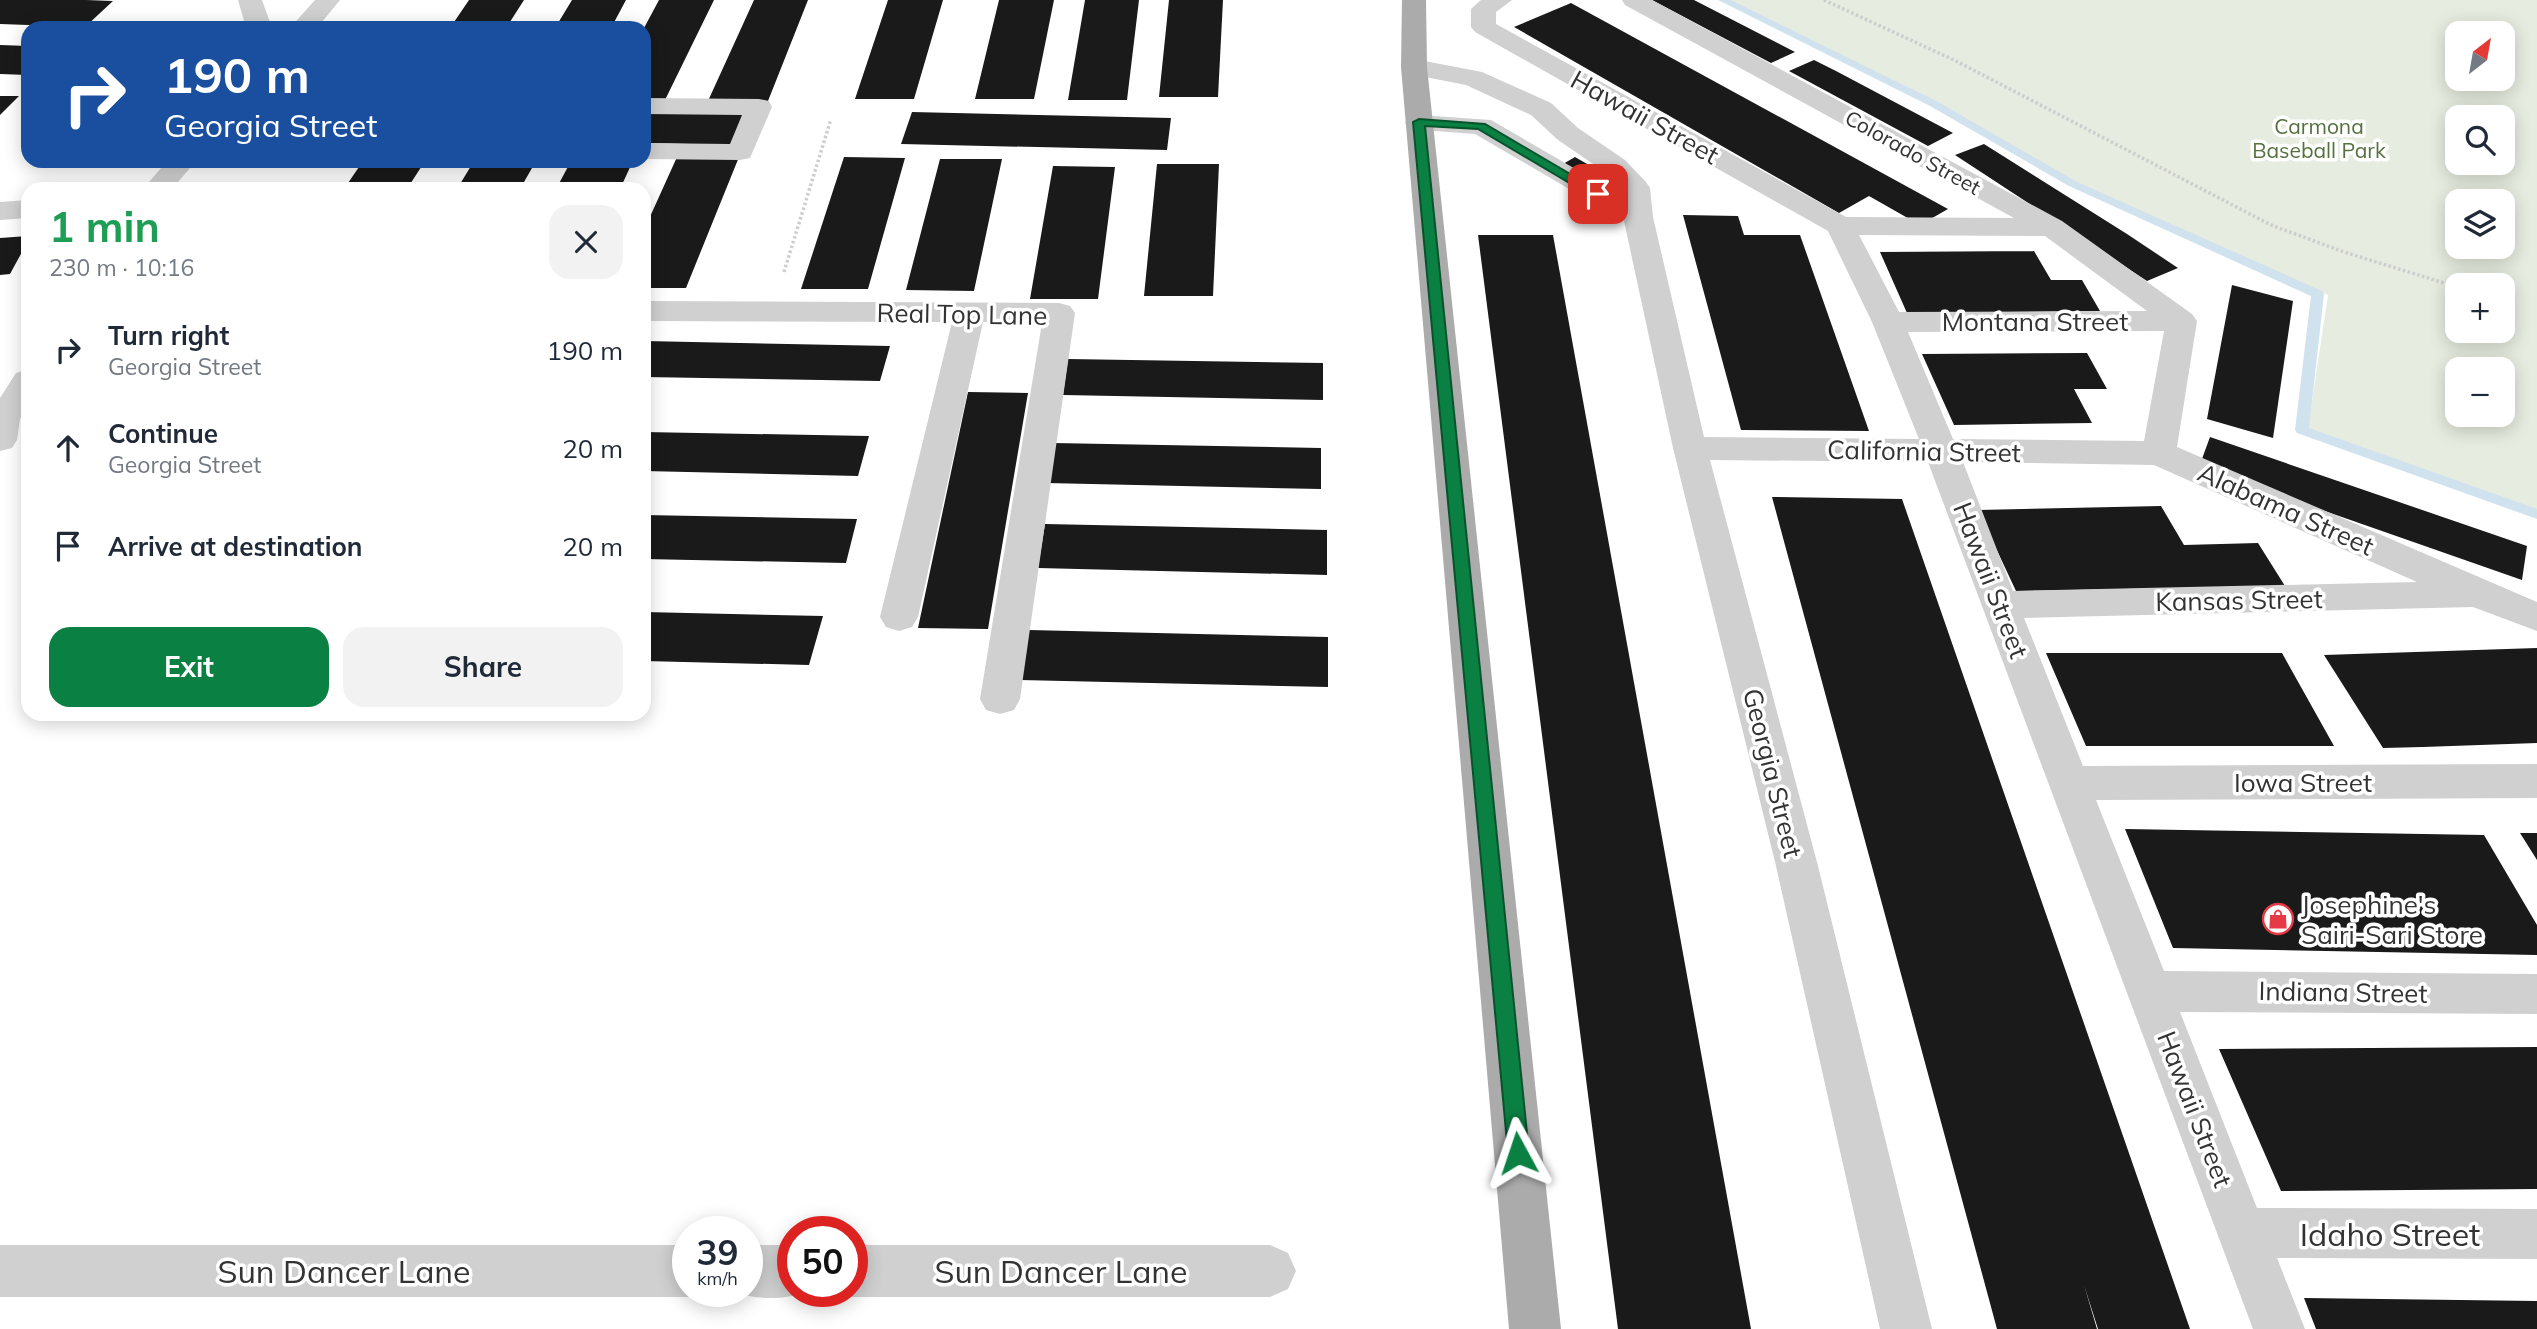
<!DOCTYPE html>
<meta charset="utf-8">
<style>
:root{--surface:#fff;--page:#f2f2f3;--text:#1f2937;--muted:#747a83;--accent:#0b8043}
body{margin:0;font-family:Mulish,sans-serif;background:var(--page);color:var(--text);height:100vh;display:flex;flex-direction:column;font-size:26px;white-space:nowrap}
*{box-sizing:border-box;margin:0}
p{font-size:23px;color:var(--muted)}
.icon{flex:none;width:38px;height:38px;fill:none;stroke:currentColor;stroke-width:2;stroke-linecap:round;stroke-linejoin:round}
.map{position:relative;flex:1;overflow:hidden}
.side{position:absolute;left:21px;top:182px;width:630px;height:539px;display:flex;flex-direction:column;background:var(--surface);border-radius:21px;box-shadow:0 4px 18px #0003}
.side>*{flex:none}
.guide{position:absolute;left:21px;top:21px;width:630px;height:147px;border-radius:21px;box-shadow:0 4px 18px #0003;background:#1a4fa0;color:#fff;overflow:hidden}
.needle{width:46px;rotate:31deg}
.controls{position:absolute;left:2445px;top:21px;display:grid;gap:14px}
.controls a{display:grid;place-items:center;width:70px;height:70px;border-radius:14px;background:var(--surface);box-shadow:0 4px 18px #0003;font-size:35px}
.speed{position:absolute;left:672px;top:1216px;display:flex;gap:14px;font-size:35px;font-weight:700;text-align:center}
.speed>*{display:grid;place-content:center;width:91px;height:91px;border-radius:50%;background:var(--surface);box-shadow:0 4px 18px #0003;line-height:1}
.speed small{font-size:18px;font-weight:400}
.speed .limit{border:10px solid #d22;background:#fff;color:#111}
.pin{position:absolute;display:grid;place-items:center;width:60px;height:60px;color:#fff;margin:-30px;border-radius:14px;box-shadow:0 4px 10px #0006}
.me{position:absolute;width:77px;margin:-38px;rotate:355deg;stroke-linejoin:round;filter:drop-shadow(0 0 5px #0008)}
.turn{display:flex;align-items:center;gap:24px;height:147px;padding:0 28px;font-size:32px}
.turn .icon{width:91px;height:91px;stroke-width:2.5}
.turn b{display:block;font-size:49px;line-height:60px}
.round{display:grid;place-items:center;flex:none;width:74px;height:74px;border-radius:21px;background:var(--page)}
.head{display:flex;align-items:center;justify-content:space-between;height:119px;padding:0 28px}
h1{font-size:42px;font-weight:700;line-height:52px;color:#1e9e55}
.button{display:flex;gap:14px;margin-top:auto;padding:14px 28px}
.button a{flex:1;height:80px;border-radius:21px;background:var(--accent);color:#fff;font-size:28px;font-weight:700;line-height:80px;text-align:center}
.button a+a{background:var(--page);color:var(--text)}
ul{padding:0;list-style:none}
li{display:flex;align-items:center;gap:21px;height:98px;padding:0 28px}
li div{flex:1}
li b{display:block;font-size:26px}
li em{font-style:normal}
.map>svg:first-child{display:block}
.green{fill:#e6ecdf;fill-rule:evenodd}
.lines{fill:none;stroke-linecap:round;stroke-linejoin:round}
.stream{fill:#cfe2ee;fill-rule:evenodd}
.building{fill:#1a1a1a}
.path{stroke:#cdcdcd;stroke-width:3.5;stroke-dasharray:2.5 2.5;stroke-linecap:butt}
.minor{fill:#d0d0d0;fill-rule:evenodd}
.major{fill:#ababab;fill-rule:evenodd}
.route{fill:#0b8043;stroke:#07532c;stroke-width:2}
.labels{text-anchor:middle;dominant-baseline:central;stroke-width:7;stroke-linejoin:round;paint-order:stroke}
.far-park-label{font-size:21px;fill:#56703f;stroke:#fff}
.far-street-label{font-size:21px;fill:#333;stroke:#fff}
.street-label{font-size:26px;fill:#333;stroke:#fff}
.poi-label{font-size:26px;fill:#333;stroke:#fff;text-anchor:start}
.near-street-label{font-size:32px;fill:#333;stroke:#fff}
</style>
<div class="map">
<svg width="2537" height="1329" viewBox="0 0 2537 1329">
<rect width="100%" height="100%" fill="#fff"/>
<path class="green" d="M1729,0h808v510l-229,-82 20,-133 -255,-114 -133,-75zM2457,33h45v46h-45zM2457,117h45v46h-45zM2457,201h45v46h-45zM2457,285h45v46h-45zM2457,369h45v46h-45z"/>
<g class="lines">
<path class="stream" d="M1718,0h13l207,102 139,80 245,109 2,3 -15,134 228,81v10l-240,-86 -2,-3 16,-134 -242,-110 -139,-80z"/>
</g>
<path class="building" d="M0,0h86l27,1 -28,26 -85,-3z
M469,0h55l-18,28h-56z
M572,0h54l-15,28h-56z
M659,0h55l-49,100h-21v-72z
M754,0h54l-40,101h-60z
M888,0h55l-29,99h-59z
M999,0h55l-20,99h-59z
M1085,0h54l-12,100h-59z
M1169,0h54l-5,97h-59z
M1652,0h42l101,52 -24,11z
M1571,3l377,206 -28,16 -51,-29 -30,17 -325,-186z
M0,45l28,1v29l-28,-1z
M1814,60l22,11 117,62 -25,13 -139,-75z
M0,96h19l-19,19z
M644,111l103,2 -15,32 -88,-2z
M912,112l259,6 -4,32 -266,-6z
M1984,144l143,90 51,34 -31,13 -192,-126z
M677,157h62l-53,131h-42v-58z
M844,157l61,1 -37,131h-67z
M1575,157l19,11 -13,7 -18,-11z
M940,159h62l-28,132 -68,-1z
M363,161h62l-18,28h-63z
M474,161h62l-16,28h-63z
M570,163h62l-12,26h-64z
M1157,164h62l-6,132h-69z
M1053,166l62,1 -17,132h-68z
M1683,215l55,1 6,19h56l69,196 -128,-1z
M1478,235h75l198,1094h-133z
M28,236v5l-18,33 -10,1v-37z
M2034,251l17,29h31l18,31 -193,2 -27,-61z
M2232,285l61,16 -20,137 -66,-19z
M644,341l246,5 -10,35 -236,-4z
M2087,353l20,36h-33l18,34 -138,2 -32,-71z
M1068,359l255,4v37l-260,-5z
M968,392l60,1 -40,236 -70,-1z
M644,432l225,4 -11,40 -214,-5z
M2210,437l317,109 -5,34 -323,-113z
M1053,443l268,5v41l-275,-6z
M1772,497l130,2 288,830h-92l-14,-44 13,44h-100z
M2161,506l23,39 74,-2 27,43 -269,5 -38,-81z
M644,515l213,4 -11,44 -202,-4z
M1045,524l282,6v45l-289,-7z
M644,612l179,4 -14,49 -165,-4z
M1029,630l299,7v50l-308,-7z
M2537,648v95l-114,4 -40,1 -59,-93z
M2046,653h236l52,93h-248z
M2125,829l359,6 53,90v30l-364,-7z
M2520,833h17v27z
M2537,1047v142l-256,2 -62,-142z
M2304,1298l233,3v28h-221z"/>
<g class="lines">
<path class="path" d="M1824,0l132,61 315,164 73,27 113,35
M784,272l47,-153
M2502,297l12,3"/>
<path class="minor" d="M238,0h24l10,28h-26z
M315,0h25l-23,28h-27z
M1481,0h31l-16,12v12l350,193 168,1 -389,-213 -3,-5h30l410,221 130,93 5,7 -20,126 360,155v29l-64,-24 -449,11 59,148 454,-2v34l-441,2 68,171 373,3v40l-357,-2 77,196 280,1v50l-260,-1 28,71h-52l-325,-867 -218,-2 108,406 114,463h-52l-104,-463 -103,-418 -49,-227 -149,-87 -66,-5 -4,-6 4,-6 10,-2 72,5 131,76v-6l-17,-18 -47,-32 -27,-25 -65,-30 -61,-12 -4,-6 4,-6 9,-2 68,13 69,31 27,25 47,32 21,22 4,6 3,29 51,220 215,2 -47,-117 -44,-91 -353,-199 -4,-5v-18zM1859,235l186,1 102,75 -248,1zM2164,331l-20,110 -191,-2 -45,-107zM1963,462l191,3 263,117 -404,9z
M644,98l115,1 10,2 3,6 -22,51 -10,2 -96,-1v-16l86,1 12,-29 -98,-1z
M167,161h29l-24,28h-29z
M28,200v18l-28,2v-18z
M644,301l415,2 11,3 5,7 -55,386 -6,11 -14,4 -14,-4 -6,-11 62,-376 -59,-1 -65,295 -6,10 -13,4 -13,-4 -6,-10 72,-295 -308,-1z
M28,369v37l-8,13 -3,21 -5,8 -12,3v-53l16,-25z
M0,1245h688v47h12l-12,5h-688z
M747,1245h46v47h12c-20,8 -50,8 -70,0h12z
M852,1245h418l18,8 8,18 -8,18 -18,8h-418l-12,-5h12z"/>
<path class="major" d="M1402,0h24l1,67 134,1262h-52l-108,-1262z"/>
</g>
<path class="route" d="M1419,119l66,5 119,70 -11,3 -115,-68 -53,-3 104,1027 -3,7 -8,3 -7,-3 -3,-7 -95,-1031z"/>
<defs>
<g id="shop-ring" transform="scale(1.575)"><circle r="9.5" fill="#fff" stroke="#e63946" stroke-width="1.5"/><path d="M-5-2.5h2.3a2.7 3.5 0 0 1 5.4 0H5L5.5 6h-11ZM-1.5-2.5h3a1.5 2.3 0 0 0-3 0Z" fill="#e63946"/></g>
</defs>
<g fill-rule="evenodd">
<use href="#shop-ring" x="2278" y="919"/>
</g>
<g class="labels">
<g class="far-park-label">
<text x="2319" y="126">Carmona<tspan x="2319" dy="24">Baseball Park</tspan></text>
</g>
<g class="far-street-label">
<text transform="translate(1913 152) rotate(29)">Colorado Street</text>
</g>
<g class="street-label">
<text transform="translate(1645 117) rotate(29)">Hawaii Street</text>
<text transform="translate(962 314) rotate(1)">Real Top Lane</text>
<text x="2035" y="321">Montana Street</text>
<text transform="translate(1924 451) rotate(1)">California Street</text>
<text transform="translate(2286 509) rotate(24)">Alabama Street</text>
<text transform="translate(1991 580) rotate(69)">Hawaii Street</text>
<text transform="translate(2239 600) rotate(-1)">Kansas Street</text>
<text transform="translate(1773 773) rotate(76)">Georgia Street</text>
<text x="2303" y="782">Iowa Street</text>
<text transform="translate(2343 992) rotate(1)">Indiana Street</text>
<text transform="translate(2195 1109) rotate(69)">Hawaii Street</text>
</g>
<g class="poi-label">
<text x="2301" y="904">Josephine's<tspan x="2301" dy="30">Sairi-Sari Store</tspan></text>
</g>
<g class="near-street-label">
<text x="2390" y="1234">Idaho Street</text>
<text x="344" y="1271">Sun Dancer Lane</text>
<text x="1061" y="1271">Sun Dancer Lane</text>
</g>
</g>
</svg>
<div class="controls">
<a><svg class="needle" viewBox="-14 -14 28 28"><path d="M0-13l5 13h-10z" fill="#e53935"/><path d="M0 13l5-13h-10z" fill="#747a83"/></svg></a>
<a><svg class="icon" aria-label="search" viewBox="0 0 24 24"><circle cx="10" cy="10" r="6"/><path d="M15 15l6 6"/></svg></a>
<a><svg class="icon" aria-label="layers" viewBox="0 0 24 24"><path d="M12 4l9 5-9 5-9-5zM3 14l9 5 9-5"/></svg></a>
<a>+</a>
<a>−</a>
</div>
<div class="speed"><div>39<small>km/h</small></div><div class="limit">50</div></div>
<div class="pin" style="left:1598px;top:194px;background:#d93025"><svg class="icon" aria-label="arrive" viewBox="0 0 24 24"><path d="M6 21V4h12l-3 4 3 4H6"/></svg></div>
<svg class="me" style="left:1518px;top:1153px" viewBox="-20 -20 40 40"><path d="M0-17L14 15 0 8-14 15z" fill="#0b8043" stroke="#fff" stroke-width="4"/></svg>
<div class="guide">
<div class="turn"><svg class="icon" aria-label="right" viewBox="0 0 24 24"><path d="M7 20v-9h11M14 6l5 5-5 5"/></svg><div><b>190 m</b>Georgia Street</div></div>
</div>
<section class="side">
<div class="head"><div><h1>1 min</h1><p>230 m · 10:16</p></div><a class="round"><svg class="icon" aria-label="close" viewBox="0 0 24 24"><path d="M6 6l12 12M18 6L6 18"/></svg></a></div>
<ul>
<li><svg class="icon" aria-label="right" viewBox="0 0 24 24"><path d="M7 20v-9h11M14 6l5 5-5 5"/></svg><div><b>Turn right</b><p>Georgia Street</p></div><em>190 m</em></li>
<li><svg class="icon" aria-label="ahead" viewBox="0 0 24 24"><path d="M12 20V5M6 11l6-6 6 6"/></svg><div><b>Continue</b><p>Georgia Street</p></div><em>20 m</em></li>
<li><svg class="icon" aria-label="arrive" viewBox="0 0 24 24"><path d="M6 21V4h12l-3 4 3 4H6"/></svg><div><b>Arrive at destination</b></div><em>20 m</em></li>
</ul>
<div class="button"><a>Exit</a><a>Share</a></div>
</section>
</div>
